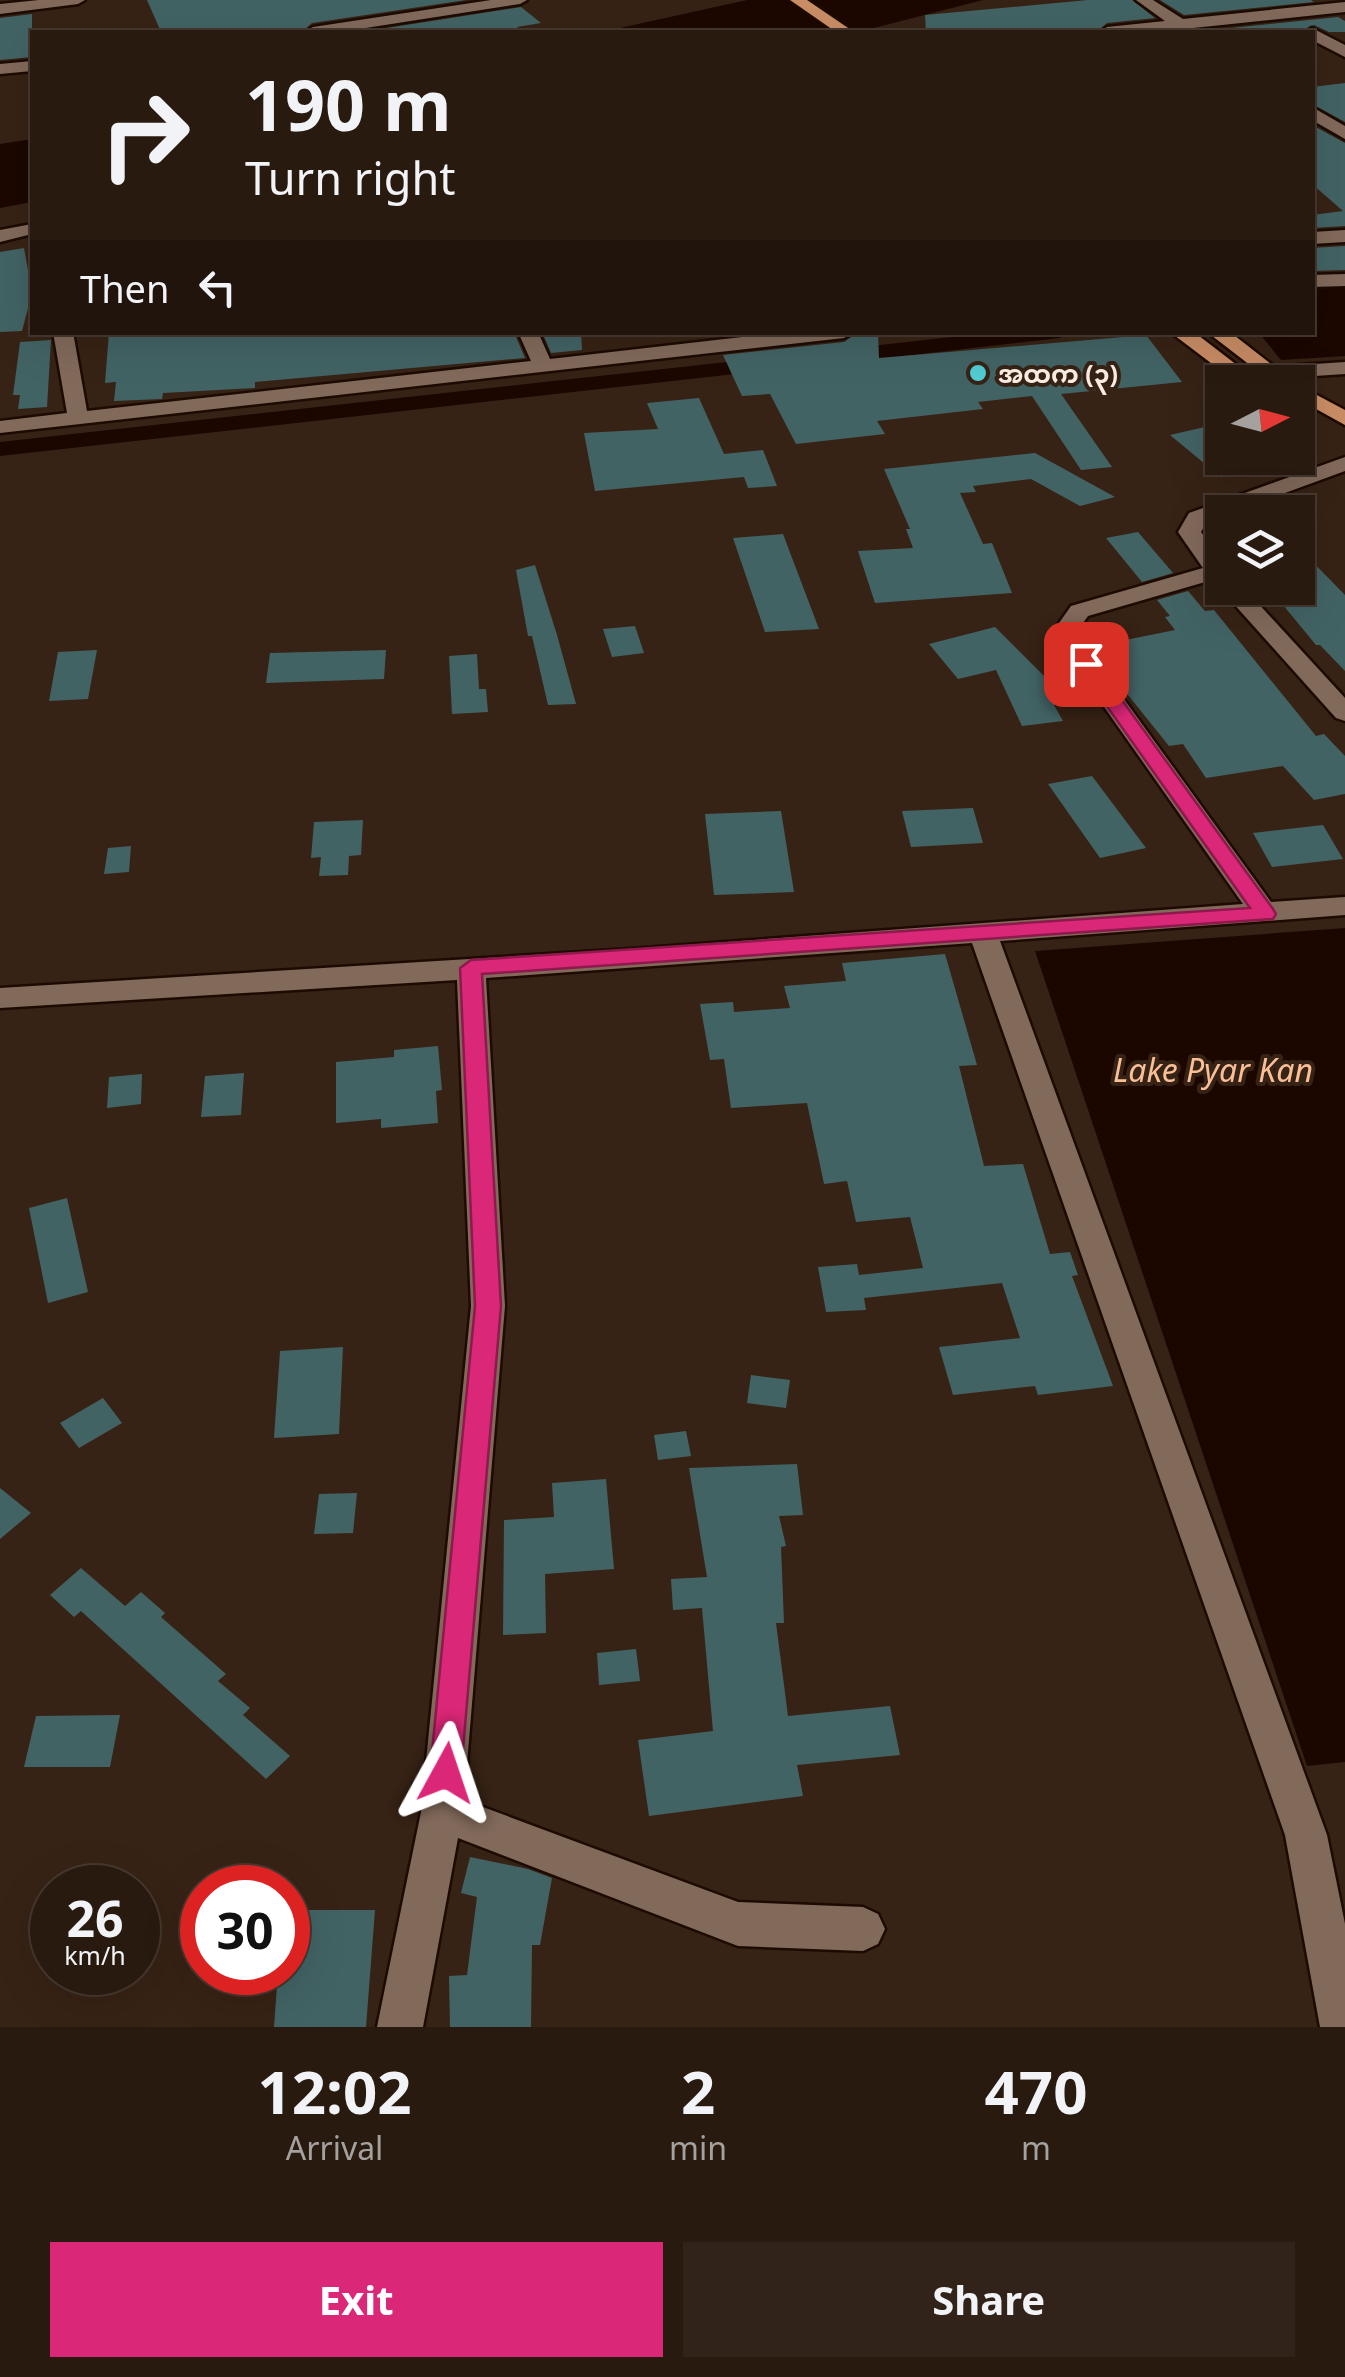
<!DOCTYPE html>
<meta charset="utf-8">
<style>
:root{--surface:#291a10;--page:#312319;--text:#f1f3f6;--muted:#a5a19f;--line:#453830;--accent:#db2777}
body{margin:0;font-family:"Noto Sans","Noto Sans Myanmar",sans-serif;background:var(--page);color:var(--text);height:100vh;display:flex;flex-direction:column;font-size:38px;white-space:nowrap}
*{box-sizing:border-box;margin:0}
p{font-size:32px;color:var(--muted)}
.icon{flex:none;width:55px;height:55px;fill:none;stroke:currentColor;stroke-width:2;stroke-linecap:round;stroke-linejoin:round}
.map{position:relative;height:2027px;overflow:hidden}
.side{display:flex;flex-direction:column;background:var(--surface);flex:1}
.side>*{flex:none}
.guide{position:absolute;left:30px;top:30px;width:1285px;height:305px;border-radius:0px;box-shadow:0 10px 40px #0002,0 0 0 2px var(--line);background:#291a10;color:var(--text);overflow:hidden}
.needle{width:65px;rotate:84deg}
.controls{position:absolute;left:1205px;top:365px;display:grid;gap:20px}
.controls a{display:grid;place-items:center;width:110px;height:110px;border-radius:0px;background:var(--surface);box-shadow:0 10px 40px #0002,0 0 0 2px var(--line);font-size:50px}
.speed{position:absolute;left:30px;top:1865px;display:flex;gap:20px;font-size:50px;font-weight:700;text-align:center}
.speed>*{display:grid;place-content:center;width:130px;height:130px;border-radius:50%;background:var(--surface);box-shadow:0 10px 40px #0002,0 0 0 2px var(--line);line-height:1}
.speed small{font-size:25px;font-weight:400}
.speed .limit{border:15px solid #d22;background:#fff;color:#111}
.pin{position:absolute;display:grid;place-items:center;width:85px;height:85px;color:#fff;margin:-42px;border-radius:20px;box-shadow:0 5px 15px #0006}
.me{position:absolute;width:110px;margin:-55px;rotate:5deg;stroke-linejoin:round;filter:drop-shadow(0 0 8px #0008)}
.turn{display:flex;align-items:center;gap:35px;height:210px;padding:0 50px;font-size:45px}
.turn .icon{width:130px;height:130px;stroke-width:2.5}
.turn b{display:block;font-size:70px;line-height:85px}
.then{display:flex;align-items:center;height:95px;padding:0 50px;background:#0003;gap:20px;font-size:38px}
.eta{display:flex;justify-content:space-evenly;align-items:center;height:170px;text-align:center}
.eta b{font-size:60px;font-weight:700;line-height:70px}
.action{display:flex;gap:20px;margin-top:auto;padding:20px 50px}
.action a{flex:1;height:115px;border-radius:0px;background:var(--accent);color:#fff;font-size:40px;font-weight:700;line-height:115px;text-align:center}
.action a+a{background:var(--page);color:var(--text)}
.map>svg:first-child{display:block}
.water{fill:#1c0700}
.lines{fill:none;stroke-linecap:round;stroke-linejoin:round}
.canal{fill:#1c0700;fill-rule:evenodd}
.building{fill:#426364}
.minor-casing{stroke:#1d0b02;stroke-width:5}
.highway-casing{stroke:#1d0b02;stroke-width:5}
.minor{fill:#826a5b;fill-rule:evenodd}
.highway{fill:#ca8e66;fill-rule:evenodd}
.route{fill:#db2777;stroke:#8e194d;stroke-width:2.5}
.poi-dot{fill:#51ccd1;stroke:#372315;stroke-width:4}
.labels{text-anchor:middle;dominant-baseline:central;stroke-width:8;stroke-linejoin:round;paint-order:stroke}
.far-poi-label{font-size:25px;font-weight:bold;fill:#fbede4;stroke:#372315;text-anchor:start}
.water-label{font-size:32px;font-style:italic;fill:#fbbf98;stroke:#372315}
</style>
<div class="map">
<svg width="1345" height="2027" viewBox="0 0 1345 2027">
<rect width="100%" height="100%" fill="#372315"/>
<path class="water" d="M747,0h236l-125,32h-256z
M32,139v63l-32,6v-64z
M1345,285v71l-64,4 -22,-27 53,-1 1,-44z
M1345,928v834l-38,4 -272,-815z"/>
<g class="lines">
<path class="canal" d="M997,332h73l-10,6 -225,26 -11,-7 11,-7z
M772,357l8,2 3,5 -3,5 -780,87v-14z"/>
</g>
<path class="building" d="M147,0h319l-154,23 -10,9h-141z
M1088,0h44l23,18 -48,5 -10,9h-171l-1,-17z
M1160,0h151l3,2 -130,13z
M521,7l20,16 -24,4 6,5h-162z
M32,14v43l-32,3v-42z
M1338,17l7,4v11h-16l-15,-7 -12,7h-109z
M1345,83v39l-33,-18v-17z
M1312,125l33,18v83l-33,2v-13l31,-4 -31,-27z
M1345,246v24l-33,1v-23z
M24,248l8,45 -10,38 -22,1v-80z
M109,332h405l11,26 -270,24v6l-92,5 -1,6 -48,2 2,-19 -11,1z
M542,332h39l1,18 -31,3z
M858,332h20l1,26 267,-23 36,47 -121,12 51,73 -31,3 -49,-74 -54,6 5,7 -106,12 8,13 -89,10 -26,-50 -28,2 -19,-41 121,-13z
M51,340l-4,67 -29,2 2,-14h-7l7,-53z
M699,398l25,56 39,-4 14,36 -29,2 -4,-11 -149,14 -11,-58 74,-4 -11,-26z
M1222,423v55l-52,-43z
M1035,453l80,44 -35,9 -49,-27 -58,7 3,6 -16,1 23,51 9,-1 20,50 -137,10 -17,-52 55,-3 -7,-19h4l-26,-60z
M1138,532l35,41 -31,9 -36,-44z
M783,534l36,95 -54,3 -32,-94z
M1298,547l47,48v76l-25,-26h-4l-47,-57h29z
M535,565l22,70 19,69 -28,1 -16,-69h-4l-12,-66z
M1188,591l17,20 9,-1 102,126 8,-2 21,22v38l-31,6 -31,-34 -77,12 -23,-34 -14,2 -57,-71h3l-24,-28 84,-17 -10,-13 5,-1 -13,-16z
M635,626l9,27 -32,4 -9,-28z
M995,627l53,53h8l11,24 -13,1 9,16 -41,5 -26,-56 -38,9 -29,-35z
M97,650l-9,49 -39,2 9,-49z
M386,650l-2,29 -118,4 4,-30z
M477,654l2,35h7l2,23 -36,2 -3,-58z
M1092,776l54,72 -46,10 -52,-74z
M973,808l10,35 -72,4 -9,-36z
M781,811l13,81 -80,3 -9,-81z
M363,820l-2,35 -12,1 -1,19 -29,1 2,-19 -10,1 3,-36z
M1323,825l20,34 -71,8 -19,-34z
M131,846l-2,26 -25,2 4,-26z
M945,954l32,111 -18,1 25,100 39,-2 27,90 20,-2 8,23 -6,1 41,110 -75,9 -3,-9 -82,9 -14,-48 81,-9 -18,-55 -138,15 2,12 -40,2 -8,-45 39,-3 2,11 64,-7 -13,-51 -54,5 -9,-41 -23,3 -17,-81 -76,5 -7,-49 -14,1 -10,-56 33,-2 1,10 56,-4 -6,-22 62,-5 -4,-18z
M438,1046l4,44 -6,1 2,32 -57,5v-9l-45,4v-61l58,-5v-7z
M244,1073l-3,42 -40,2 4,-41z
M142,1074l-1,30 -34,4 2,-31z
M67,1198l21,94 -40,11 -19,-95z
M343,1347l-4,87 -65,4 6,-87z
M751,1375l39,5 -4,28 -39,-5z
M103,1398l19,25 -43,25 -19,-25z
M686,1431l5,25 -33,4 -4,-25z
M797,1464l6,51 -24,1 7,30 -5,1 3,76h-8l12,93 102,-10 10,49 -103,10 6,31 -154,20 -11,-76 75,-9 -11,-123 -29,2 -2,-31 36,-2 -18,-109z
M606,1479l8,90 -69,5 1,59 -43,2 1,-115 50,-3 -2,-34z
M0,1488l31,25 -31,26z
M357,1493l-4,40 -39,1 5,-40z
M81,1568l44,38 16,-14 24,21 -4,4 65,57 -8,7 32,27 -7,7 47,41 -24,23 -185,-168 -7,6 -24,-22z
M636,1649l4,32 -41,4 -2,-32z
M120,1715l-10,52h-86l12,-51z
M470,1857l58,12 24,9 -12,67h-8l-1,82h-81l-1,-51 18,-1 10,-78 -16,-4z
M301,1910h74l-9,117h-92l4,-55h10v-9h6z"/>
<g class="lines">
<g class="minor-casing">
<path id="minor" d="M39,0h46l-7,4 -78,10v-10z
M491,0h36l-7,4 -180,28h-35l8,-5z
M1136,0h17l30,19 162,-17v10l-152,16 -7,4 -9,-3 -77,3 7,-5 58,-6z
M1312,28l33,17v12l-33,-17v-8h-7z
M32,61v10l-32,3v-10z
M1312,107l33,19v13l-33,-19z
M32,224v10l-32,8v-12z
M1345,230v12l-33,2v-12z
M1345,274v12l-33,1v-12z
M53,332h20l14,79 444,-50 -13,-29h20l12,27 236,-27h68l-10,6 -844,95v-12l67,-8z
M1345,362v12l-75,5 -10,-6 10,-6z
M1345,457v14l-112,41h-11v4l-16,7 -5,9 21,29v23l-10,-4 -124,36 -12,17 195,269 74,-5v18l-345,26 327,894 18,89v103h-25l-35,-192 -313,-892 -486,35 19,328 -41,494 274,102 125,5 15,7 7,15 -7,15 -15,7 -125,-5 -280,-108 -35,189h-46l44,-215 50,-506 -14,-326 -457,28v-20l631,-39 612,-45 -191,-271 19,-27 132,-38 -25,-36 11,-19z
M1222,585l22,3 101,110v23l-9,-3 -112,-125z"/>
</g>
<g class="highway-casing">
<path id="highway" d="M790,0h17l47,32h-18z
M1170,332h24l65,50h-23z
M1207,332h23l64,50h-22z
M1298,385l47,25v15l-47,-26z"/>
</g>
<use href="#minor" class="minor"/>
<use href="#highway" class="highway"/>
</g>
<path class="route" d="M1086,659l7,1 180,249 3,5 -3,5 -791,55 19,332 -40,467 -4,11 -11,4 -12,-4 -4,-11 45,-467 -15,-338 11,-8 779,-52 -173,-244z"/>
<circle class="poi-dot" cx="978" cy="373" r="10"/>
<g class="labels">
<g class="far-poi-label">
<text x="998" y="373">အထက (၃)</text>
</g>
<g class="water-label">
<text x="1213" y="1069">Lake Pyar Kan</text>
</g>
</g>
</svg>
<div class="controls">
<a><svg class="needle" viewBox="-14 -14 28 28"><path d="M0-13l5 13h-10z" fill="#e53935"/><path d="M0 13l5-13h-10z" fill="#a5a19f"/></svg></a>
<a><svg class="icon" aria-label="layers" viewBox="0 0 24 24"><path d="M12 4l9 5-9 5-9-5zM3 14l9 5 9-5"/></svg></a>
</div>
<div class="speed"><div>26<small>km/h</small></div><div class="limit">30</div></div>
<div class="pin" style="left:1086px;top:664px;background:#d93025"><svg class="icon" aria-label="arrive" viewBox="0 0 24 24"><path d="M6 21V4h12l-3 4 3 4H6"/></svg></div>
<svg class="me" style="left:446px;top:1773px" viewBox="-20 -20 40 40"><path d="M0-17L14 15 0 8-14 15z" fill="#db2777" stroke="#fff" stroke-width="4"/></svg>
<div class="guide">
<div class="turn"><svg class="icon" aria-label="right" viewBox="0 0 24 24"><path d="M7 20v-9h11M14 6l5 5-5 5"/></svg><div><b>190 m</b>Turn right</div></div>
<div class="then">Then<svg class="icon" aria-label="left" viewBox="0 0 24 24"><path d="M17 20v-9H6M10 6l-5 5 5 5"/></svg></div>
</div>
</div>
<section class="side">
<div class="eta">
<div><b>12:02</b><p>Arrival</p></div>
<div><b>2</b><p>min</p></div>
<div><b>470</b><p>m</p></div>
</div>
<div class="action"><a>Exit</a><a>Share</a></div>
</section>
